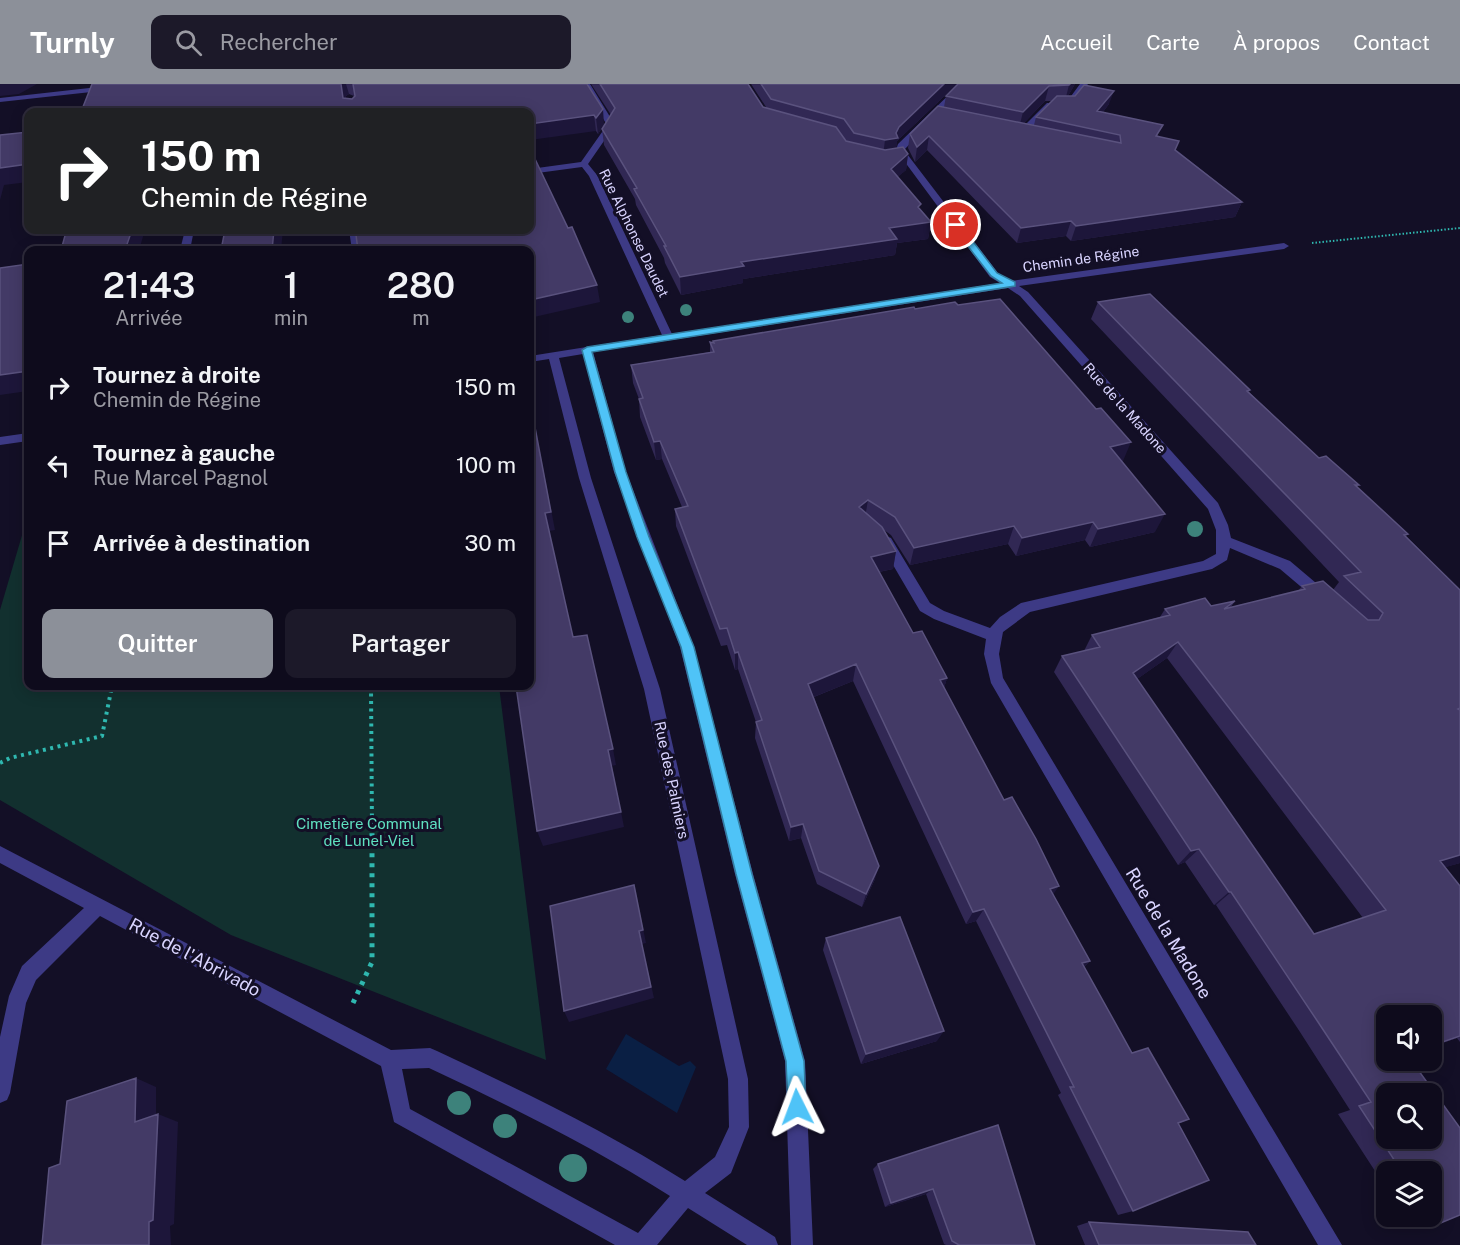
<!DOCTYPE html>
<html lang="fr">
<meta charset="utf-8">
<style>
:root{--surface:#0e0b1c;--page:#1c1929;--text:#f1f3f6;--muted:#9b9ba3;--line:#2e2b3b;--accent:#8c9099}
body{margin:0;font-family:"Public Sans",sans-serif;background:var(--page);color:var(--text);height:100vh;display:flex;flex-direction:column;font-size:22px;white-space:nowrap}
*{box-sizing:border-box;margin:0}
p{font-size:20px;color:var(--muted)}
.icon{flex:none;width:33px;height:33px;fill:none;stroke:currentColor;stroke-width:2;stroke-linecap:round;stroke-linejoin:round}
.map{position:relative;flex:1;overflow:hidden}
.sheet{position:absolute;left:24px;top:162px;width:510px;height:444px;display:flex;flex-direction:column;background:var(--surface);border-radius:12px;box-shadow:0 3px 15px #0003,0 0 0 2px var(--line)}
.sheet>*{flex:none}
.hud{position:absolute;left:24px;top:24px;width:510px;height:126px;border-radius:12px;box-shadow:0 3px 15px #0003,0 0 0 2px var(--line);background:#202124;color:#fff;overflow:hidden}
.buttons{position:absolute;left:1376px;top:921px;display:grid;gap:12px}
.buttons a{display:grid;place-items:center;width:66px;height:66px;border-radius:12px;background:var(--surface);box-shadow:0 3px 15px #0003,0 0 0 2px var(--line);font-size:30px}
.pin{position:absolute;display:grid;place-items:center;width:51px;height:51px;color:#fff;margin:-26px;border:3px solid #fff;border-radius:50%;box-shadow:0 2px 6px #0007}
.me{position:absolute;width:66px;margin:-33px;rotate:357deg;stroke-linejoin:round;filter:drop-shadow(0 0 4px #0008)}
.turn{display:flex;align-items:center;gap:21px;height:126px;padding:0 18px;font-size:27px}
.turn .icon{width:78px;height:78px;stroke-width:2.5}
.turn b{display:block;font-size:42px;line-height:51px}
.eta{display:flex;justify-content:space-evenly;align-items:center;height:102px;text-align:center}
.eta b{font-size:36px;font-weight:600;line-height:42px}
.primary-button{display:flex;gap:12px;margin-top:auto;padding:12px 18px}
.primary-button a{flex:1;height:69px;border-radius:12px;background:var(--accent);color:#fff;font-size:24px;font-weight:600;line-height:69px;text-align:center}
.primary-button a+a{background:var(--page);color:var(--text)}
ul{padding:0;list-style:none}
li{display:flex;align-items:center;gap:18px;height:78px;padding:0 18px}
li div{flex:1}
li b{display:block;font-size:22px}
li em{font-style:normal}
header{display:flex;align-items:center;gap:36px;box-sizing:border-box;height:84px;padding:0 30px;background:var(--accent);color:#fff}
header strong{font-size:28px}
nav{display:flex;gap:33px;margin-inline-start:auto;font-size:21px}
.search{width:420px;height:54px;background:var(--page);display:flex;align-items:center;gap:15px;box-sizing:border-box;padding:0 21px;border-radius:12px;color:var(--muted);font-size:22px}
.map>svg:first-child{display:block}
.green{fill:#12302f}
.water{fill:#0a1f44}
.lines{fill:none;stroke-linecap:round;stroke-linejoin:round}
.path-far2{stroke:#2fb8b0;stroke-width:2;stroke-dasharray:1.5 2;stroke-linecap:butt}
.path-far1{stroke:#2fb8b0;stroke-width:4;stroke-dasharray:3 4.5;stroke-linecap:butt}
.path{stroke:#2fb8b0;stroke-width:5;stroke-dasharray:4 6;stroke-linecap:butt}
.minor{fill:#3d3a85;fill-rule:evenodd}
.tree{fill:#3d827b}
.wall{fill:#312854;fill-rule:evenodd}
.shaded-wall{fill:#1d163a}
.building{fill:#433a66;stroke:#5a527e;stroke-width:1.5;fill-rule:evenodd}
.route{fill:#4fc3f7;stroke:#337fa1;stroke-width:1.5}
.labels{text-anchor:middle;dominant-baseline:central;stroke-width:6;stroke-linejoin:round;paint-order:stroke}
.far-street-label{font-size:14px;fill:#d9d4ff;stroke:#130f26}
.street-label{font-size:15px;fill:#d9d4ff;stroke:#130f26}
.park-label{font-size:15px;fill:#5fe0c0;stroke:#130f26}
.near-street-label{font-size:18px;fill:#d9d4ff;stroke:#130f26}
</style>
<header>
<strong>Turnly</strong>
<div class="search"><svg class="icon" aria-label="search" viewBox="0 0 24 24"><circle cx="10" cy="10" r="6"/><path d="M15 15l6 6"/></svg>Rechercher</div>
<nav><a>Accueil</a><a>Carte</a><a>À propos</a><a>Contact</a></nav>
</header>
<div class="map">
<svg width="1460" height="1161" viewBox="0 0 1460 1161">
<rect width="100%" height="100%" fill="#130f26"/>
<path class="green" d="M28,431v171h471l47,374 -315,-125 -231,-135v-190z"/>
<path class="water" d="M626,950l53,32 11,-5 6,6 -19,46 -71,-44z"/>
<g class="lines">
<path class="path-far2" d="M1312,159l148,-15"/>
<path class="path-far1" d="M371,602l1,144
M0,679l10,-5 92,-22 10,-50"/>
<path class="path" d="M353,919l19,-41v-134"/>
<path class="minor" d="M125,0h25l-4,2 -146,16v-4z
M582,0h8l25,41 -27,39 9,11 75,159 328,-51 -10,-6 -94,-127 2,-6 62,-60h8l-64,66 94,123 13,8 273,-38 5,3 -5,3 -265,37 9,6 190,211 10,22 3,13 59,23 39,33 2,4 -2,4h-10l-39,-33 -50,-21 -3,12 -15,9 -182,43 -27,20 -4,22 4,24 339,567h-24l-327,-562 -7,-29 2,-15 -52,-20 -14,-8 -41,-70 7,-5 5,2 39,65 14,8 46,17 10,-11 21,-14 182,-42 13,-7v-24l-8,-21 -188,-213 -12,-8 -415,64 33,120 68,175 59,227 52,187 8,184h-22l-6,-184 -50,-187 -55,-227 -66,-175 -31,-118 -24,4 32,120 69,211 88,390 1,48 -18,46 -26,20 70,44 3,8h-31l-59,-37 -31,37h-42l-221,-123 -13,-56 -281,-150 -64,64 -10,23 -16,90 -3,7 -7,3v-66l9,-41 13,-30 62,-58 -84,-45v-17l391,204 39,-2 7,3c85,40 168,80 248,130l30,-24 14,-30 -1,-48 -84,-390 -65,-211 -30,-119 -19,3v-6l132,-21 -73,-159 -7,-9 -52,7v-5l51,-7 26,-37zM429,984c83,39 164,79 241,128l-32,37 -228,-124 -8,-40z
M1080,0h8l-17,23h-19l-27,28h-6v-4l28,-28h19z
M185,146h9l-4,20h-10z
M349,146h9l4,20h-10z
M28,349v8l-28,4v-8z"/>
</g>
<g class="tree">
<circle cx="686" cy="226" r="6"/>
<circle cx="628" cy="233" r="6"/>
<circle cx="1195" cy="445" r="8"/>
<circle cx="459" cy="1019" r="12"/>
<circle cx="505" cy="1042" r="12"/>
<circle cx="573" cy="1084" r="14"/>
</g>
<path class="wall" d="M92,0h495l17,41 -6,9 -2,-3zM349,10l5,2 -2,3 -6,-1v-2z
M591,0h157l15,23h3l-15,-23h206l-60,57 -1,7 12,6 -2,16 -9,7 23,33 11,12 -3,17 -31,4 -2,12 -152,24v4l-62,12 -16,-32 -1,-5 -28,-53 -1,-6 -31,-54 -2,-16 9,-14z
M1075,0l-7,12 41,8 -6,8 56,24 83,66 -7,15 -164,24 -5,-5 -49,7 -90,-93 -12,12 -7,-14 2,-14 34,-27 2,-11zM1045,17h6l-15,16 -2,8 -10,-2z
M1150,210l100,96 -1,2 70,66 7,-2 33,29 -2,2 51,47 -2,2 54,54v273l-15,4 15,19v156l-3,-4 -26,9v-31h-45v44h25l49,68v87l-22,9 -26,4 -7,-12h26v-44h-45v16l-48,-74 12,-4 -50,-78 -84,-127h-2l-29,-43 -7,3 -124,-193 8,-16 22,-5 8,-16 68,-18 5,-8 40,-11 6,8 24,-5 -4,6 67,-16 4,-5 21,-5 10,9 6,-8 -248,-263 7,-17zM1167,574l196,260 -49,16 -177,-255zM1386,1010h45v44h-45z
M915,225l208,152h-1l33,71 -65,15 -5,-7 -69,16 -8,-12 -98,21 -19,-30 -7,-5 12,21 -3,18 -14,3 34,61 34,45 -3,10 109,206 37,67 -6,6 48,86 57,66 -11,5 -45,87 -15,4 -60,-120 3,-2 -85,-172 -10,3 -113,-243 -39,16 61,182 -13,28 -45,-23 -16,-46 -12,3 -34,-103 1,-16 -18,-53 -3,1 -8,-25 -6,1 -45,-120 -1,-17 7,-2 -20,-48 -6,1 -16,-43 -1,-18 -6,-16 -2,-18 79,-13v-10l3,1v-2z
M826,854l111,103 -76,23 -38,-114z
M998,1041l37,120h-89l-2,-1 -18,-50 -41,13 -12,-38 5,-5z
M1089,1138l167,23h-171l-8,-19z"/>
<path class="shaded-wall" d="M0,0h37l-18,10 -19,2z
M341,0h5l3,10 -3,2 1,16 -4,-14z
M944,0h13l-60,57 -1,13 -13,2 2,-16 11,-7 3,-6z
M1070,0h5l-10,17 4,-16z
M1049,2l-4,15 -26,27 4,-16z
M1114,7l-5,13 -16,21 4,-14z
M603,25l1,16 -6,9 -2,-16z
M594,31l2,16 -66,9v-16z
M929,52l-2,14 -12,12 2,-15z
M530,66h1l3,16 -4,1z
M908,70l-2,16 -18,16 3,-17z
M28,80v18l-24,3 -4,15v-32z
M1242,118l-7,15 -164,24 5,-15z
M1071,137l-5,15 -49,7 4,-15z
M931,138l-3,17 -31,4 -2,12 -152,24v4l-62,12 -1,-18 61,-15 148,-34z
M132,146h13l-6,20h-14z
M274,146h9l-2,20h-9z
M597,201l3,17 -66,15 -4,-17z
M530,214l2,15h-2z
M28,287v20l-28,4v-20z
M530,315l25,131 -6,1 -4,-18z
M660,357l2,18 -6,1 -2,-18z
M1131,358l-8,19 -21,4 8,-18z
M868,416l-3,18 -6,-11z
M1165,430l-10,18 -65,15 8,-18z
M1093,438l-8,18 -69,16 6,-18z
M1014,442l-6,18 -98,21 4,-17z
M896,467l-3,18 -25,5 3,-17z
M1178,558l-11,16 -44,31 10,-16z
M738,568v17l-3,1v-17z
M856,580l-3,17 -47,19 2,-16z
M947,594l-5,17 -2,-15z
M613,665l3,16 -4,1 12,61 -81,19 -6,-15 71,-81z
M803,740l-2,14 -12,3 2,-14z
M1199,765l-14,13 -7,3 13,-14z
M1460,771v8l-41,12 21,-14z
M879,782l-4,13 -13,28 4,-13z
M634,801l12,58 -4,1 12,54 -85,24 -5,-11 75,-80z
M1059,802l-9,13v-10z
M1229,808h2l-15,13h-2z
M984,825l-8,12 -10,3 7,-12z
M1090,877l-11,11 3,-9z
M944,947l-7,10 -76,23 5,-10z
M1460,952v1l-29,10v-1z
M136,994l20,9v42l-21,-7z
M158,1030l20,8 -4,102 -4,2 1,19h-22v-23z
M933,1105l-7,5 -41,13 6,-4z"/>
<path class="building" d="M92,0h249l2,14 9,1 3,-3 -2,-12h234l16,25 -7,9 -2,-3 -64,9v-12h-449z
M600,0h148l15,23 73,20 10,14 39,9 18,-3 5,7 -17,15 30,35 -3,3 13,15 -42,6 8,11 -156,23 3,4 -64,11 -16,-31h2l-32,-57 3,-1 -35,-59 13,-21z
M761,0h183l-45,43 -3,6 2,5 -13,2 -31,-7 -10,-14 -73,-20z
M958,0h112l-1,1 -20,1 -26,26 -77,-16z
M1084,1l30,6 -17,20 66,14 -7,11 23,5 -4,9 67,52 -166,24 -5,-5 -50,7 -92,-92 -12,11 -7,-13 28,-28 183,37 -1,-8 -84,-18 21,-21h18z
M28,48v32l-28,4v-33z
M530,75h5l33,69 4,-1 25,58 -67,15v-50h-172l-2,-15 3,-2 -1,-3h172z
M70,146h62l-7,20h-64l5,-18 4,-1z
M225,146h49l-2,20h-51z
M28,180v107l-28,4v-107z
M1150,210l100,96 -3,1 72,67 7,-2 33,29h-4l53,49 -4,1 56,55v118l-2,1 2,1v145l-20,6 20,25v150l-29,10v-30h-45v44h25l49,68v87l-22,9 -7,-10v-42h-29l-43,-66 12,-4 -53,-80 -87,-130h-2l-30,-43 -8,2 -129,-195 38,-9 -8,-12 78,-20 -5,-6 40,-11 6,8 24,-5 -11,8 81,-20 -3,-3 21,-5 45,39h11l4,-7 -39,-37 17,-4 -263,-270zM1178,558l208,268 -72,24 -181,-261zM1386,1010h45v44h-45z
M1000,215l96,110 5,-1 30,34 -21,5 55,67 -67,15 -5,-7 -71,16 -8,-12 -100,22 -19,-31 -27,-17 -9,7 23,20 14,24 -25,6 42,76 9,-2 25,47 -7,2 64,120 8,-3 24,42 23,47 -9,3 40,72 -8,2 50,90 16,-5 41,71 -11,4 31,57 -76,31 -63,-124h4l-90,-178 -11,3 -117,-248 -48,20 71,182 -13,28 -47,-23 -16,-47 -12,3 -35,-105 6,-2 -24,-68 -3,1 -8,-25 -7,1 -45,-120 13,-3 -28,-65 -6,1 -15,-43 4,-1 -12,-33 83,-13 -4,-10 4,1 -1,-2 201,-34 1,2 40,-7 3,3z
M530,317l21,111 -6,1 28,124 14,-2 26,114 -5,1 13,62 -84,19 -21,-145h14z
M634,801l9,45 -4,1 12,56 -87,24 -14,-105z
M900,833l44,114 -78,23 -40,-116z
M136,994l-1,44 23,-8 -5,106 -4,2v23h-107l7,-77 11,-4 7,-63z
M998,1041l37,120h-76l-7,-4 -19,-52 -42,14 -13,-39z
M1089,1138l159,10 8,13h-157z"/>
<path class="route" d="M953,139h6l38,50 18,9v4l-423,66 34,120 23,65 45,110 58,227 52,187 2,46 -2,6 -7,3 -7,-3 -2,-6 -2,-46 -50,-187 -55,-227 -44,-110 -22,-65 -33,-122 5,-3 415,-64 -11,-7 -38,-49z"/>
<g class="labels">
<g class="far-street-label">
<text transform="translate(634 149) rotate(64)">Rue Alphonse Daudet</text>
<text transform="translate(1081 175) rotate(-8)">Chemin de Régine</text>
<text transform="translate(1125 324) rotate(48)">Rue de la Madone</text>
</g>
<g class="street-label">
<text transform="translate(672 696) rotate(78)">Rue des Palmiers</text>
</g>
<g class="park-label">
<text x="369" y="739">Cimetière Communal<tspan x="369" dy="17">de Lunel-Viel</tspan></text>
</g>
<g class="near-street-label">
<text transform="translate(1169 849) rotate(59)">Rue de la Madone</text>
<text transform="translate(195 873) rotate(28)">Rue de l'Abrivado</text>
</g>
</g>
</svg>
<div class="buttons">
<a><svg class="icon" aria-label="sound" viewBox="0 0 24 24"><path d="M4 9h4l5-4v14l-5-4H4zM17 9q2 3 0 6"/></svg></a>
<a><svg class="icon" aria-label="search" viewBox="0 0 24 24"><circle cx="10" cy="10" r="6"/><path d="M15 15l6 6"/></svg></a>
<a><svg class="icon" aria-label="layers" viewBox="0 0 24 24"><path d="M12 4l9 5-9 5-9-5zM3 14l9 5 9-5"/></svg></a>
</div>
<div class="pin" style="left:956px;top:141px;background:#d93025"><svg class="icon" aria-label="arrive" viewBox="0 0 24 24"><path d="M6 21V4h12l-3 4 3 4H6"/></svg></div>
<svg class="me" style="left:797px;top:1023px" viewBox="-20 -20 40 40"><path d="M0-17L14 15 0 8-14 15z" fill="#4fc3f7" stroke="#fff" stroke-width="4"/></svg>
<div class="hud">
<div class="turn"><svg class="icon" aria-label="right" viewBox="0 0 24 24"><path d="M7 20v-9h11M14 6l5 5-5 5"/></svg><div><b>150 m</b>Chemin de Régine</div></div>
</div>
<section class="sheet">
<div class="eta">
<div><b>21:43</b><p>Arrivée</p></div>
<div><b>1</b><p>min</p></div>
<div><b>280</b><p>m</p></div>
</div>
<ul>
<li><svg class="icon" aria-label="right" viewBox="0 0 24 24"><path d="M7 20v-9h11M14 6l5 5-5 5"/></svg><div><b>Tournez à droite</b><p>Chemin de Régine</p></div><em>150 m</em></li>
<li><svg class="icon" aria-label="left" viewBox="0 0 24 24"><path d="M17 20v-9H6M10 6l-5 5 5 5"/></svg><div><b>Tournez à gauche</b><p>Rue Marcel Pagnol</p></div><em>100 m</em></li>
<li><svg class="icon" aria-label="arrive" viewBox="0 0 24 24"><path d="M6 21V4h12l-3 4 3 4H6"/></svg><div><b>Arrivée à destination</b></div><em>30 m</em></li>
</ul>
<div class="primary-button"><a>Quitter</a><a>Partager</a></div>
</section>
</div>
